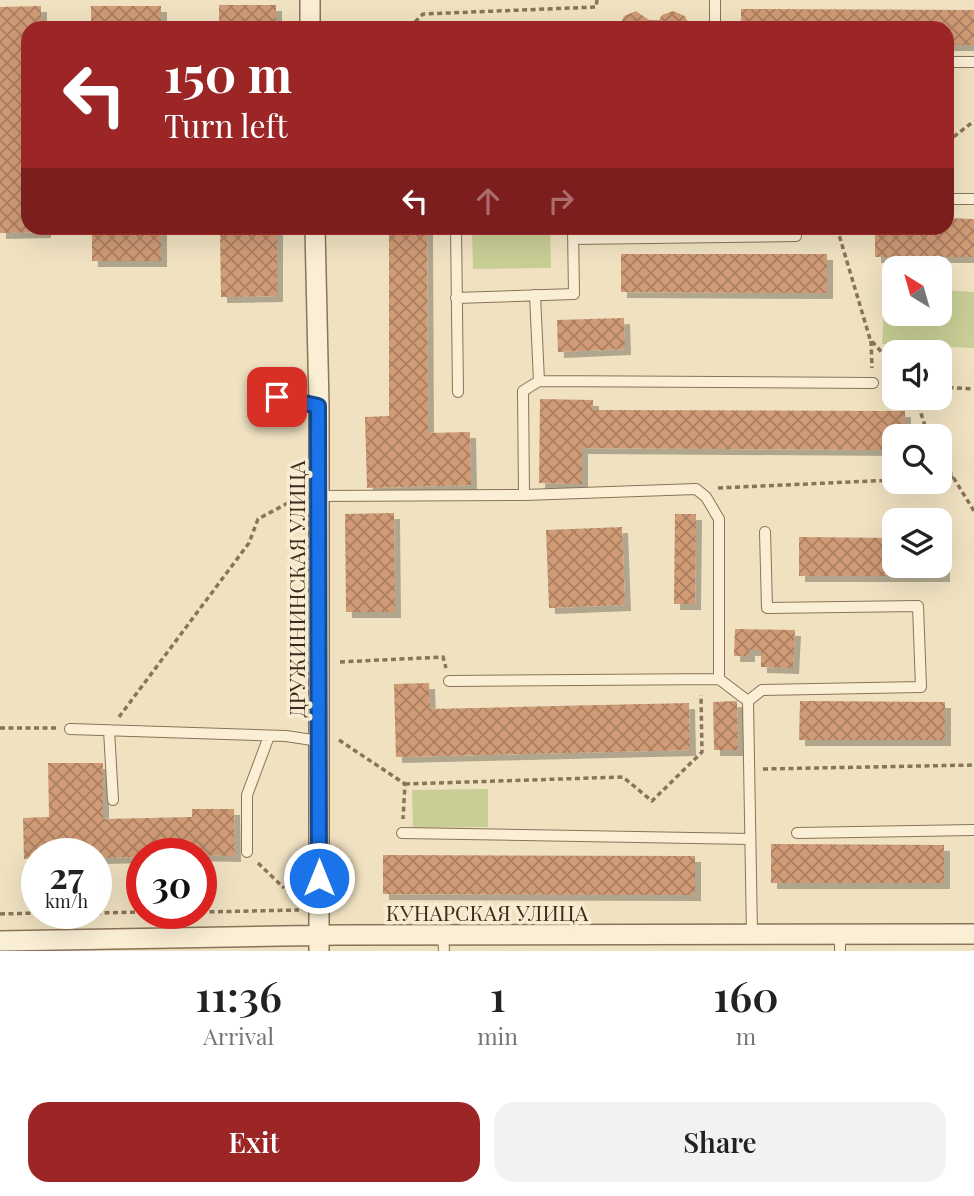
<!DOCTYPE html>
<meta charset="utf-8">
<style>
:root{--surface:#fff;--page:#f2f2f2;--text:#222;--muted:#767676;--accent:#9c2526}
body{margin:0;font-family:"Playfair Display",serif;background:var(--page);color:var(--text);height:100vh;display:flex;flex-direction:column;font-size:26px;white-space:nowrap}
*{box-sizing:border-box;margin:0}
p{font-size:23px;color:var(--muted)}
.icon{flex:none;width:38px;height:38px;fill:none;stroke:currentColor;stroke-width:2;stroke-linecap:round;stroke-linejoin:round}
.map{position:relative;height:951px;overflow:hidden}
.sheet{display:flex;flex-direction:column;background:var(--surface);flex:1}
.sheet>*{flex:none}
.banner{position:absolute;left:21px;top:21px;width:933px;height:214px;border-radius:21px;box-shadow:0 7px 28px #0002;background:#9c2526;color:#fff;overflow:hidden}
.needle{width:46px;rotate:323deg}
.controls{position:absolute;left:882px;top:256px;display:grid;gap:14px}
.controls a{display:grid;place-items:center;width:70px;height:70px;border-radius:14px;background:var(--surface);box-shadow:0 7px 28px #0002;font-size:35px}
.speed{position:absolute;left:21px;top:838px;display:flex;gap:14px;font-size:35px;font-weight:700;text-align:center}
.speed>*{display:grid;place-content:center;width:91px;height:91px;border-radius:50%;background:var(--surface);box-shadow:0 7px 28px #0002;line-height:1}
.speed small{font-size:18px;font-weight:400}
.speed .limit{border:10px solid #d22;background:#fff;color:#111}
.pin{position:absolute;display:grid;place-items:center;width:60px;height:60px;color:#fff;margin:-30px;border-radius:14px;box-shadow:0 4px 10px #0006}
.me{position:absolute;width:77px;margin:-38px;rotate:0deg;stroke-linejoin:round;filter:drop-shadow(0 0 5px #0008)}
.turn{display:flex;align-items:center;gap:24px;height:147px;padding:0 28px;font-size:32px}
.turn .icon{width:91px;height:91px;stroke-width:2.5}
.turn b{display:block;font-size:49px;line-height:60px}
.lanes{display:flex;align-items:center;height:66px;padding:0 28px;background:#0003;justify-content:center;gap:35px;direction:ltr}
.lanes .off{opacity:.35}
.eta{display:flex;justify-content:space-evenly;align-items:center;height:119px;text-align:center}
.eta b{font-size:42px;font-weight:600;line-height:49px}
.button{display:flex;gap:14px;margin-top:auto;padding:14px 28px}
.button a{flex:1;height:80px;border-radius:21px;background:var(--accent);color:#fff;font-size:28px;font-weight:600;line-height:80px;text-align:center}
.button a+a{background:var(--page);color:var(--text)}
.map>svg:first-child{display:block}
.park{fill:#c8ce95}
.building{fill:url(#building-cross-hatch);filter:url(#shadow)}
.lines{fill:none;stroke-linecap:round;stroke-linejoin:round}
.lane-casing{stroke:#8a7358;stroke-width:12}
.street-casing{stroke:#8a7358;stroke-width:22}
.path{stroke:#8a7358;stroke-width:3.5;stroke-dasharray:5 3.5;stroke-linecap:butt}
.lane{stroke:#faefd5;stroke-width:10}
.street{stroke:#faefd5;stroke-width:19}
.route-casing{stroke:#114b97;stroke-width:18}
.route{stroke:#1a73e8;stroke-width:12}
.labels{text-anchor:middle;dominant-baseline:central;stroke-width:7;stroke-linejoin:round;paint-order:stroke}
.street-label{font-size:21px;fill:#392b1d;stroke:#f7ecd1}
</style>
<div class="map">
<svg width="974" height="951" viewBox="0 0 974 951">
<defs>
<pattern id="building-cross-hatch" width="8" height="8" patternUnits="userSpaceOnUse" patternTransform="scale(1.75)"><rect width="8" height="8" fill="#d09b76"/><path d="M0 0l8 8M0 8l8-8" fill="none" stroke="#aa7f60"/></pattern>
<filter id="shadow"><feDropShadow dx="6" dy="6" stdDeviation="0" flood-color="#0004"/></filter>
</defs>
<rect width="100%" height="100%" fill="#f0e2c1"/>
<path class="park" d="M472,228h78l1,40 -78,1z
M885,288l9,1v24h46v-23l34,2v56l-92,-4z
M488,789v38l-75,1 -1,-38z"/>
<path class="building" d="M219,5h57v23h-57z
M41,6v22h-13v200h17v4l-45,1v-226z
M91,6h70v22h-70z
M741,9l233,1v35h-27v-17h-206z
M636,11l13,9h10l3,-5 11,-4 12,5 5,12h-71l5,-12z
M947,218l27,1v38h-99v-29h72z
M92,228h69v33h-69z
M220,228h57v68l-56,1z
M389,228h38l1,205 42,-1 1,53 -104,3 -2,-71 24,-1z
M621,254h206v39l-206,-1z
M624,318l1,31 -67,3 -1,-32z
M540,399l53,1v10l312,1v25h-11v14l-312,-2v36l-43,-1z
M394,513l1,99h-49l-1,-98z
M675,514h21l-1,90h-21z
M622,527l3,78 -76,3 -3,-78z
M799,537l95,1v27h46v-27h4v38h-145z
M735,629l60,1 -2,38 -32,-1v-17h-12v6h-15z
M429,683l1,26 259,-6 1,47 -294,7 -2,-73z
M737,701l1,49h-24l-1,-48z
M800,701l145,1v38h-146z
M48,763h55v56l89,-2v-8h42l1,47 -93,-2v3l-46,1v-4h-59v4l-13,1 -1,-41 26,-1z
M771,844l173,1v38h-173z
M383,855l312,1v39l-312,-1z"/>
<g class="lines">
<g class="lane-casing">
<path id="lane" d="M715,0v28
M947,62h27
M947,199h27
M456,228l2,164
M573,239l223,-3
M535,295l4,86 334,2
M456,298l118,-4 -1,-66
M277,397l42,9
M524,495l-1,-104 16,-10
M319,496l205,-1 172,-6 10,8 13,22v160l29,22 4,234
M449,681l270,-2
M748,701l14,-11 159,-3 -3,-81 -151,2 -2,-76
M70,729l216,7 33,5
M109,730l4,70
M402,833l348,6
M797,833l177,-3
M247,852v-57l22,-59
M443,935l1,16
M840,935v16"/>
</g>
<g class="street-casing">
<path id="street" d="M310,0v28
M315,228l4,178v545
M0,941l338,-6 636,-1"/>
</g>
<path class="path" d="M409,28l14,-14 173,-7 1,-7
M947,142l27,-21
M837,228l33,111 24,27
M871,341l1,27
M940,387l34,2
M916,397l12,39
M940,456l34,55
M940,478l14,-1
M718,488l176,-8
M340,662l103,-5 3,11
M119,717l130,-174 9,-24 41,-22
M0,728h57
M339,740l66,44 -2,35
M763,769l211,-4
M405,784l218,-7 29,24 50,-49 -1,-57
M258,863l26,25
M201,912l98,-2
M96,913l46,-1
M0,914l37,-1"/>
<use href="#lane" class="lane"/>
<use href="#street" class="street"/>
</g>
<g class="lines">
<g class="route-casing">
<path id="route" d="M277,397l41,9 1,472"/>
</g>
<use href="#route" class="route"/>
</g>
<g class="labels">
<g class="street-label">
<text transform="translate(296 589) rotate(-90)">ДРУЖИНИНСКАЯ УЛИЦА</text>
<text x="487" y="912">КУНАРСКАЯ УЛИЦА</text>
</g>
</g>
</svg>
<div class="controls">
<a><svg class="needle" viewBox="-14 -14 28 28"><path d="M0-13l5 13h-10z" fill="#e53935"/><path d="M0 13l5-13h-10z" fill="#767676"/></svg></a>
<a><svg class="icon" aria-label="sound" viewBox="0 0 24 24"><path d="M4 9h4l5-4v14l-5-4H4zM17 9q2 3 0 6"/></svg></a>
<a><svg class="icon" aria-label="search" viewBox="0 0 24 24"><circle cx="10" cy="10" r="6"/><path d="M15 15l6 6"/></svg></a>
<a><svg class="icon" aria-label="layers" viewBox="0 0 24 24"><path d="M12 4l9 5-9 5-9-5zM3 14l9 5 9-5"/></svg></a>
</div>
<div class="speed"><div>27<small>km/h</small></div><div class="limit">30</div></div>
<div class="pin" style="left:277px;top:397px;background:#d93025"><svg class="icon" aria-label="arrive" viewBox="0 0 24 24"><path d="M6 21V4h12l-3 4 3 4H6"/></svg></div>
<svg class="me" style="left:319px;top:878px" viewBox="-20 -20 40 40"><circle r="17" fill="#1a73e8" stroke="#fff" stroke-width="3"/><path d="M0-11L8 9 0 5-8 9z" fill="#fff"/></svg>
<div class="banner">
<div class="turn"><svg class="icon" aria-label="left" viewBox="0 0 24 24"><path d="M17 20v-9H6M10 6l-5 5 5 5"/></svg><div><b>150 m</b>Turn left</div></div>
<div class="lanes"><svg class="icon" aria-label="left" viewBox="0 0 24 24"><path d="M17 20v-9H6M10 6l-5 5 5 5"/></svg><svg class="icon off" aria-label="ahead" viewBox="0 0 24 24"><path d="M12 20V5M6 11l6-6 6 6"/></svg><svg class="icon off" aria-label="right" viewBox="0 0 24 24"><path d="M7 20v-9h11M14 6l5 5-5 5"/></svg></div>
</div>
</div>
<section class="sheet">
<div class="eta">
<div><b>11:36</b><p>Arrival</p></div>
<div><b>1</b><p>min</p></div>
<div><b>160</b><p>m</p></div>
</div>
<div class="button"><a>Exit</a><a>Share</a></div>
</section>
